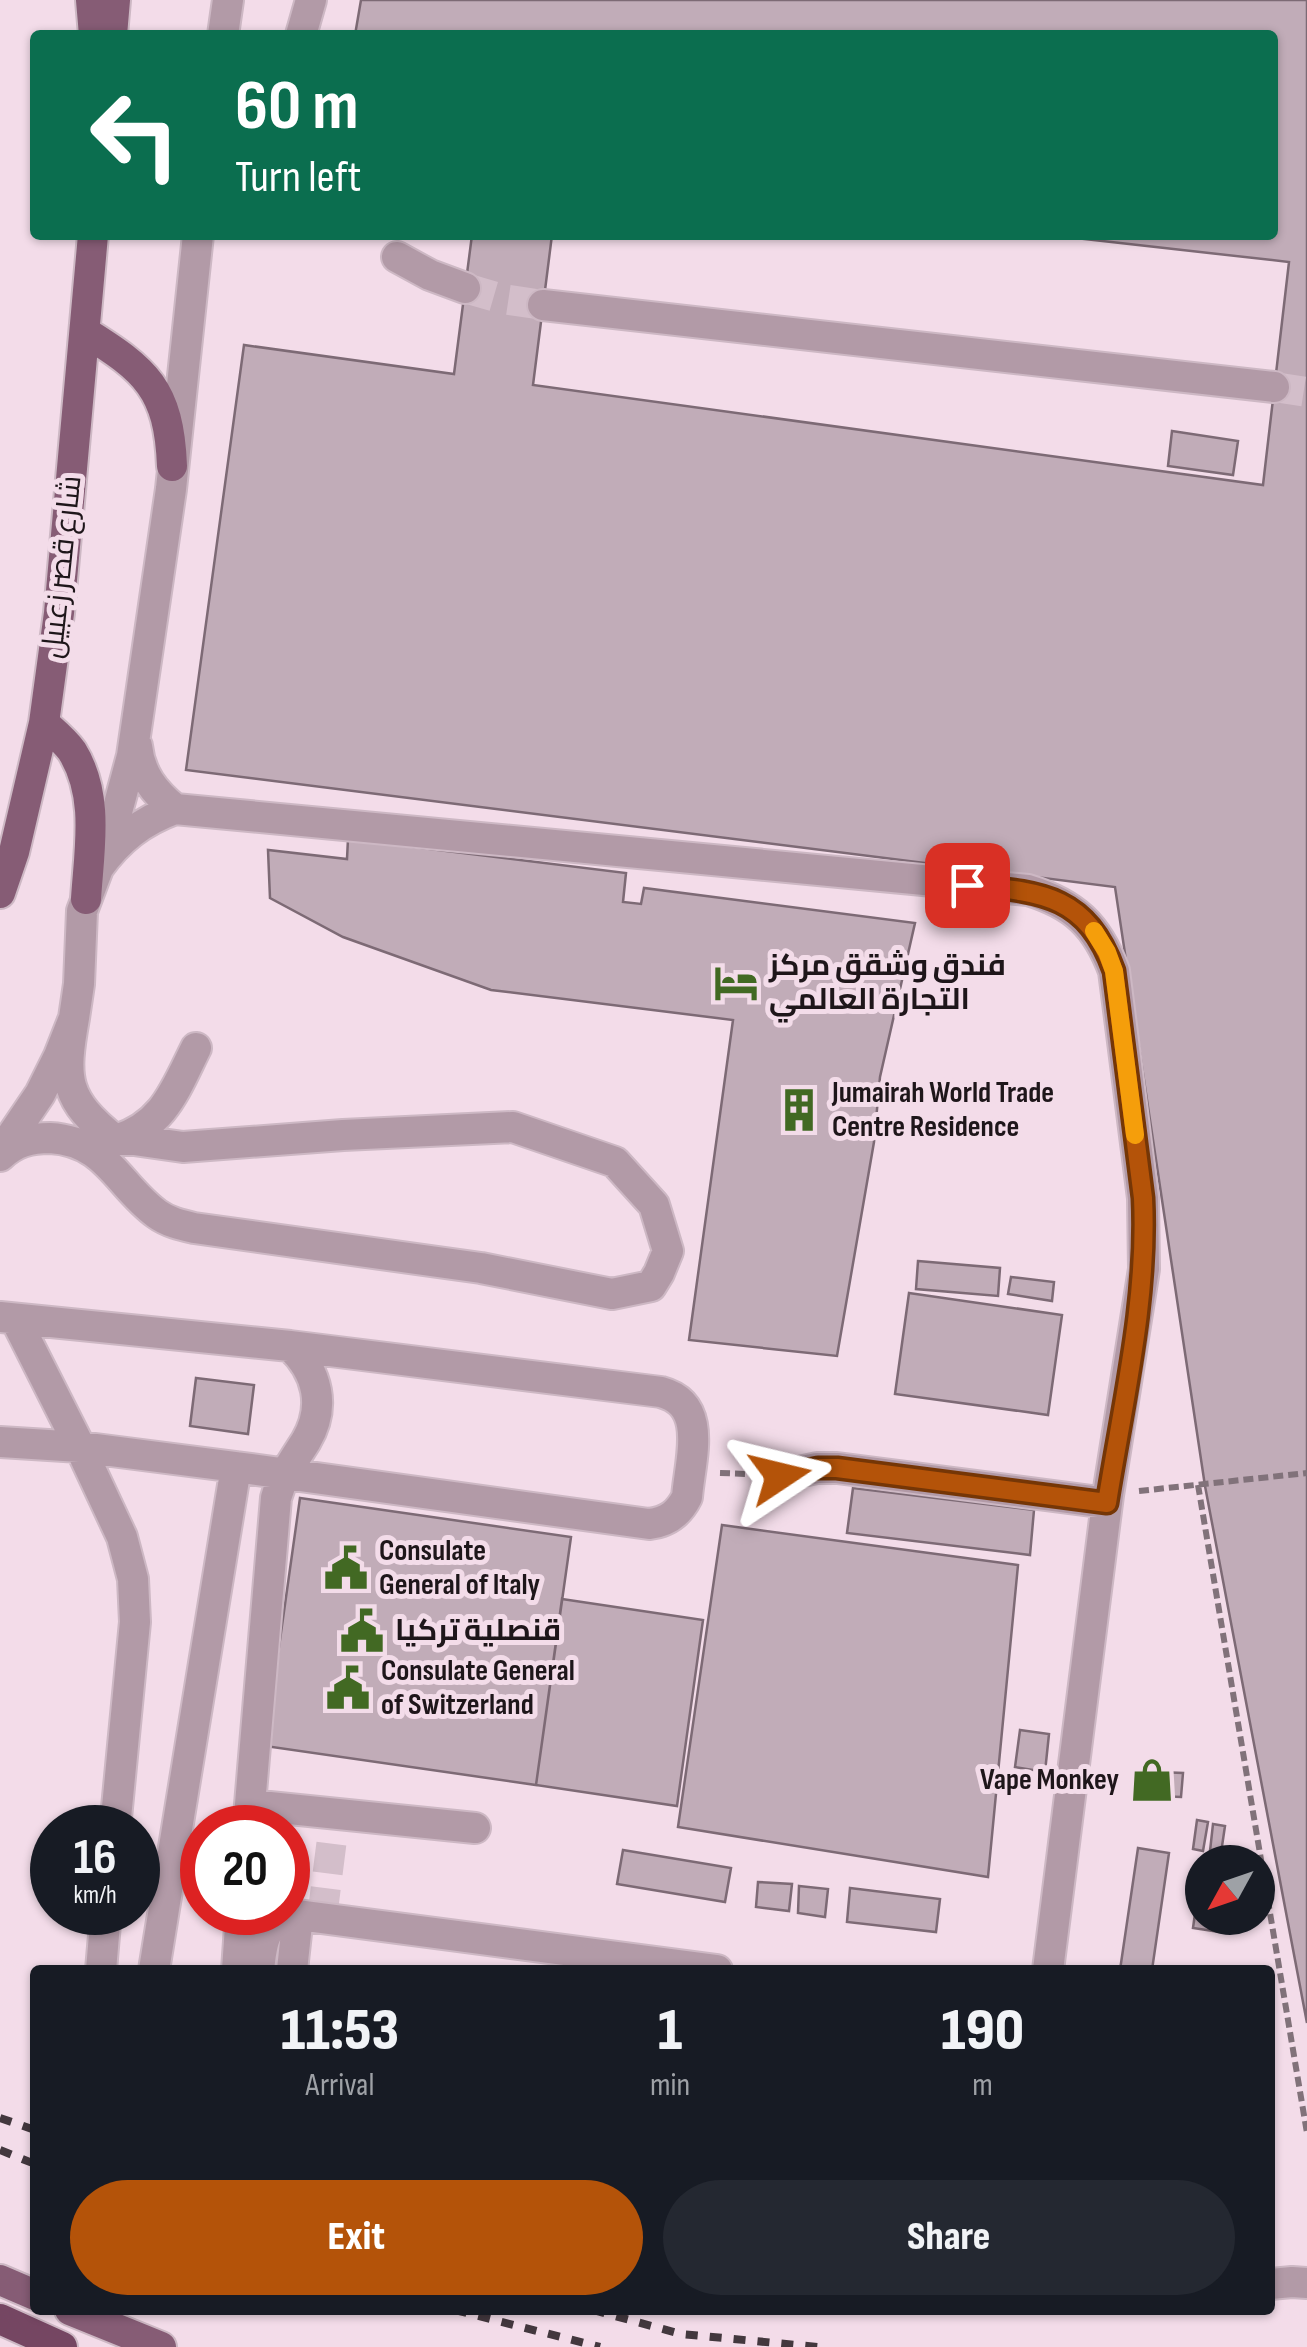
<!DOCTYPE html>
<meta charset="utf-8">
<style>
:root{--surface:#171b24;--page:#242831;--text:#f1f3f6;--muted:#9ea1a6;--accent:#b45309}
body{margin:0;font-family:"Sofia Sans Condensed",Cairo,sans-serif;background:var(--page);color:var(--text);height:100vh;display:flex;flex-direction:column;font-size:38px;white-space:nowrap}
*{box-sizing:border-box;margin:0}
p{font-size:32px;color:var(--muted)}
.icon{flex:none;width:55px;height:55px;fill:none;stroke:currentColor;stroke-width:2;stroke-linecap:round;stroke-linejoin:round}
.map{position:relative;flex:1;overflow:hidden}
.sheet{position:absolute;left:30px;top:1965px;width:1245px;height:350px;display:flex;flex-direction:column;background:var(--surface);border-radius:10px;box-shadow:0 2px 8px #0004}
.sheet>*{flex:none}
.guide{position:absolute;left:30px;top:30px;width:1248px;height:210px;border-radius:10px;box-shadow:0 2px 8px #0004;background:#0b6e4f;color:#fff;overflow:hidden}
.needle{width:65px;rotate:230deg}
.tools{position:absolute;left:1185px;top:1845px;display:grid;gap:20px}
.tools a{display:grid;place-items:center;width:90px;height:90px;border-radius:50%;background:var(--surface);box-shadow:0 2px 8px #0004;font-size:50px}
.speed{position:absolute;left:30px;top:1805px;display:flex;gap:20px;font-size:50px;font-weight:700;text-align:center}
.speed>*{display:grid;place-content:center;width:130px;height:130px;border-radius:50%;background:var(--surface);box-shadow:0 2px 8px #0004;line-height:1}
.speed small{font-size:25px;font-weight:400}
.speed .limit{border:15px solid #d22;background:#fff;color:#111}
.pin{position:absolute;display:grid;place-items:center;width:85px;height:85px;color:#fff;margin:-42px;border-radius:20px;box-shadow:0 5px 15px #0006}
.me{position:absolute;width:110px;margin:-55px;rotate:80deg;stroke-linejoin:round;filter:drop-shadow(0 0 8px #0008)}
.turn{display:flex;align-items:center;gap:35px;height:210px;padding:0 40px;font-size:45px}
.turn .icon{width:130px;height:130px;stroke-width:2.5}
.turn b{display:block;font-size:70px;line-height:85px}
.eta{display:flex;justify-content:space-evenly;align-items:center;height:170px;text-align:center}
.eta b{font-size:60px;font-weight:800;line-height:70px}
.cta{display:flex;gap:20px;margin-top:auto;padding:20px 40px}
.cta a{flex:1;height:115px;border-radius:60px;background:var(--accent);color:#fff;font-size:40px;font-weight:800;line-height:115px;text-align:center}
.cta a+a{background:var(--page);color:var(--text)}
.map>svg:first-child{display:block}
.building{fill:#c1acb8;stroke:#7d6a75;stroke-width:2.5}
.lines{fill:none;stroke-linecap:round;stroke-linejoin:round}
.minor-tunnel{stroke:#d3beca;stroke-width:30;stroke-dasharray:30 15;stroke-linecap:butt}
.minor-casing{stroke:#cdb8c4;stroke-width:34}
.major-casing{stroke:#cdb8c4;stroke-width:34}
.highway-casing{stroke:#cdb8c4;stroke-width:34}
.path{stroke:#81727a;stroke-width:6;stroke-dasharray:10 5;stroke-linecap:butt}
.minor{stroke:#b29aa7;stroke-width:30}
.major{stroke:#865c75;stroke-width:30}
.highway{stroke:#754662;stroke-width:30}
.rail{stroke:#43383e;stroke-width:8;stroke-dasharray:12 12;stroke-linecap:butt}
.route-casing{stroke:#753606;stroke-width:25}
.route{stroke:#b45309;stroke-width:18}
.slow{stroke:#f59e0b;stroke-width:18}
.labels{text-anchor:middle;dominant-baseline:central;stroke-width:10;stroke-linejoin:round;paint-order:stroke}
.street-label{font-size:30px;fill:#1e161a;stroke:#f3dce9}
.poi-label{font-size:30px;font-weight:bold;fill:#1e161a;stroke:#f3dce9;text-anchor:start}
</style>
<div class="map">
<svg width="1307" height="2347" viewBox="0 0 1307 2347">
<rect width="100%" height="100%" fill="#f3dce9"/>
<path class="building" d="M361,0h946v2023l-102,-537 -90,-599 -929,-117 58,-425 210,29 18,-139h80l-19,150 730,100 26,-223 -240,-27h223v-200h-917z
M1172,431l66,10 -5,34 -65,-9z
M348,839l278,34 -3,29 18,2 3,-16 271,35 -35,154 -6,65 -37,214 -148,-16 44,-320 -242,-30 -148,-53 -73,-39 -2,-48 79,9z
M918,1261l82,7 -2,28 -82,-7z
M1011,1277l43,5 -2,19 -44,-7z
M909,1293l153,22 -14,100 -153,-21z
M196,1378l58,7 -6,49 -58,-8z
M853,1488l181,22 -4,45 -183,-22z
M300,1498l271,39 -35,248 -271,-39z
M722,1525l296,40 -30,312 -310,-50z
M562,1599l141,21 -26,186 -141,-21z
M1020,1730l29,4 -4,38 -30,-5z
M1158,1772l25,1 -2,24 -25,-1z
M1197,1820l11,2 -5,29 -10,-2z
M1213,1824l12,2 -4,27 -11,-2z
M1138,1848l31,5 -17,117h-32z
M623,1850l108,18 -6,34 -108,-18z
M1202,1864v54h20l-2,14 -27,-4z
M758,1882l34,2 -3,27 -33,-4z
M799,1886l29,3 -3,28 -27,-4z
M850,1888l90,11 -4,33 -89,-10z"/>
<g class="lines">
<path class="minor-tunnel" d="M465,288l38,11 40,6
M1274,387l33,5
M322,1918l13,-103"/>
<g class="minor-casing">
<path id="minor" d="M223,35l5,-35
M301,35l10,-35
M397,257l33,18 35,13
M543,305l731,82
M137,746c3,28 17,46 38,63
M98,868c21,-29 44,-47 77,-59l853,81c46,14 69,35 86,81l29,227 1,71 -36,226 -60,475
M116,1140c48,-15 59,-50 80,-92
M2,1150l38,-56 19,-38 15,-38 5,-34 3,-73 29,-77 21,-78 39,-267 27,-254
M0,1156c15,-14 30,-18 50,-18 57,3 68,48 107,76 11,8 24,11 37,14l287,40 131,26 39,-8 8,-13 9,-22 -14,-46 -39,-43 -102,-35 -170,8 -160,12 -49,-7h-19c-51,-41 -52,-60 -41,-122
M0,1317l290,29 371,46c48,13 29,67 26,105 -8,16 -19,25 -38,27l-413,-57 -156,-20 -80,-5
M16,1320l64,127 42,90 11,42 2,43 -20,206
M780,1476l37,-8h20l270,35
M250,1805l225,23
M248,1828l28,-330c6,-22 18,-38 30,-57 20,-34 12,-69 -16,-95
M101,1970l5,-58
M154,1970l82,-503
M237,1970l4,-58
M259,1970c3,-30 5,-50 39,-55l419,55
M292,1970l6,-55
M1270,2284l22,-2 15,1"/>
</g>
<g class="major-casing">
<path id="major" d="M91,0l3,35
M112,35l3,-35
M85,332c61,38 84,57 87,134
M44,723c10,9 21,18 28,28 28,45 17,99 14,148
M0,893l14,-41 30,-129 15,-110 34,-378
M0,2280l35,15
M70,2310l91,37"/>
</g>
<g class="highway-casing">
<path id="highway" d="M0,2319l62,28"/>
</g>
<path class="path" d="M720,1473l28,1
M1198,1485l109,648
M1139,1491l168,-18"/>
<use href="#minor" class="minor"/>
<use href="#major" class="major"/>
<use href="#highway" class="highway"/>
<path class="rail" d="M0,2118l35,12
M0,2150l35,14
M455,2310l145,37
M593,2310l88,24 137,13"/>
</g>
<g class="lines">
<g class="route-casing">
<path id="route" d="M780,1476l38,-8h19l270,35c16,-101 41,-203 36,-305l-29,-227c-28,-78 -75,-79 -147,-86"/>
</g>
<use href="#route" class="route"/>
<path class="slow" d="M1094,931l13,21 7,19 21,164"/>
</g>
<defs>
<g id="hotel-bare" transform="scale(3.45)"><path d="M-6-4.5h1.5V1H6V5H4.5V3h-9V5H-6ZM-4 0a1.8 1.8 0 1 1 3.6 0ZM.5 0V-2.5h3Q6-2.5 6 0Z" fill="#426923" stroke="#f3dce9" stroke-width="2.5" paint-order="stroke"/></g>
<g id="building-bare" transform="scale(3.45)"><path d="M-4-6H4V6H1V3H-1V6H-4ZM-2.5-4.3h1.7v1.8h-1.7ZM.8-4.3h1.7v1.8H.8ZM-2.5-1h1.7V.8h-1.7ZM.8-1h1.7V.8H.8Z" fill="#426923" stroke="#f3dce9" stroke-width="2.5" paint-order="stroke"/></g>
<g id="civic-bare" transform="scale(3.45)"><path d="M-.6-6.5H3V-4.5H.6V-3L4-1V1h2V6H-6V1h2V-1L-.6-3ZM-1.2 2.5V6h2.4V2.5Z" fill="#426923" stroke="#f3dce9" stroke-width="2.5" paint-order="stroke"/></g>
<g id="shop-bare" transform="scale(3.45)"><path d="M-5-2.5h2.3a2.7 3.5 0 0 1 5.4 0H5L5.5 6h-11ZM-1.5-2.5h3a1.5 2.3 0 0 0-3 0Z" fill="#426923" stroke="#f3dce9" stroke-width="2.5" paint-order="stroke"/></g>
</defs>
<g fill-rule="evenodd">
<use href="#hotel-bare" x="736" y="983"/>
<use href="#building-bare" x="799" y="1110"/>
<use href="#civic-bare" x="346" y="1568"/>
<use href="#civic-bare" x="362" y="1631"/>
<use href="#civic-bare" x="348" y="1688"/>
<use href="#shop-bare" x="1152" y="1780"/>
</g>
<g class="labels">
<g class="street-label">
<text transform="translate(62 567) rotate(-84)">شارع قصر زعبيل</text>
</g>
<g class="poi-label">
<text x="769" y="966">فندق وشقق مركز<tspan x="769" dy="34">التجارة العالمي</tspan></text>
<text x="832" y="1093">Jumairah World Trade<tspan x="832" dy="34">Centre Residence</tspan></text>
<text x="379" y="1551">Consulate<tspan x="379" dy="34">General of Italy</tspan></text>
<text x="395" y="1631">قنصلية تركيا</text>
<text x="381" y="1671">Consulate General<tspan x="381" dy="34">of Switzerland</tspan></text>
<text x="1119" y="1780" text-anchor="end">Vape Monkey</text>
</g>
</g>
</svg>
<div class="tools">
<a><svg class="needle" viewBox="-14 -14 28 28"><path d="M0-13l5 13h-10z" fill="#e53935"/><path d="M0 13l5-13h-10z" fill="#9ea1a6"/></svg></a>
</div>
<div class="speed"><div>16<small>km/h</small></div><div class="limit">20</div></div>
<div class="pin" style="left:967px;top:885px;background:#d93025"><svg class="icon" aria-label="arrive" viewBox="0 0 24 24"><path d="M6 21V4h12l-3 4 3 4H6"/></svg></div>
<svg class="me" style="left:780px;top:1476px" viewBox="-20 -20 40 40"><path d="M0-17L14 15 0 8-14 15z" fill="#b45309" stroke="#fff" stroke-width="4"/></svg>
<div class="guide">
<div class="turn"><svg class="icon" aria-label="left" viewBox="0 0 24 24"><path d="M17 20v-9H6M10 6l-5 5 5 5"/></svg><div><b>60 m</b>Turn left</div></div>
</div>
<section class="sheet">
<div class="eta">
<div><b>11:53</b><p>Arrival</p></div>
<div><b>1</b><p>min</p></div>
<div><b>190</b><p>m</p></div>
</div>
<div class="cta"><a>Exit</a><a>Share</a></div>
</section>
</div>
